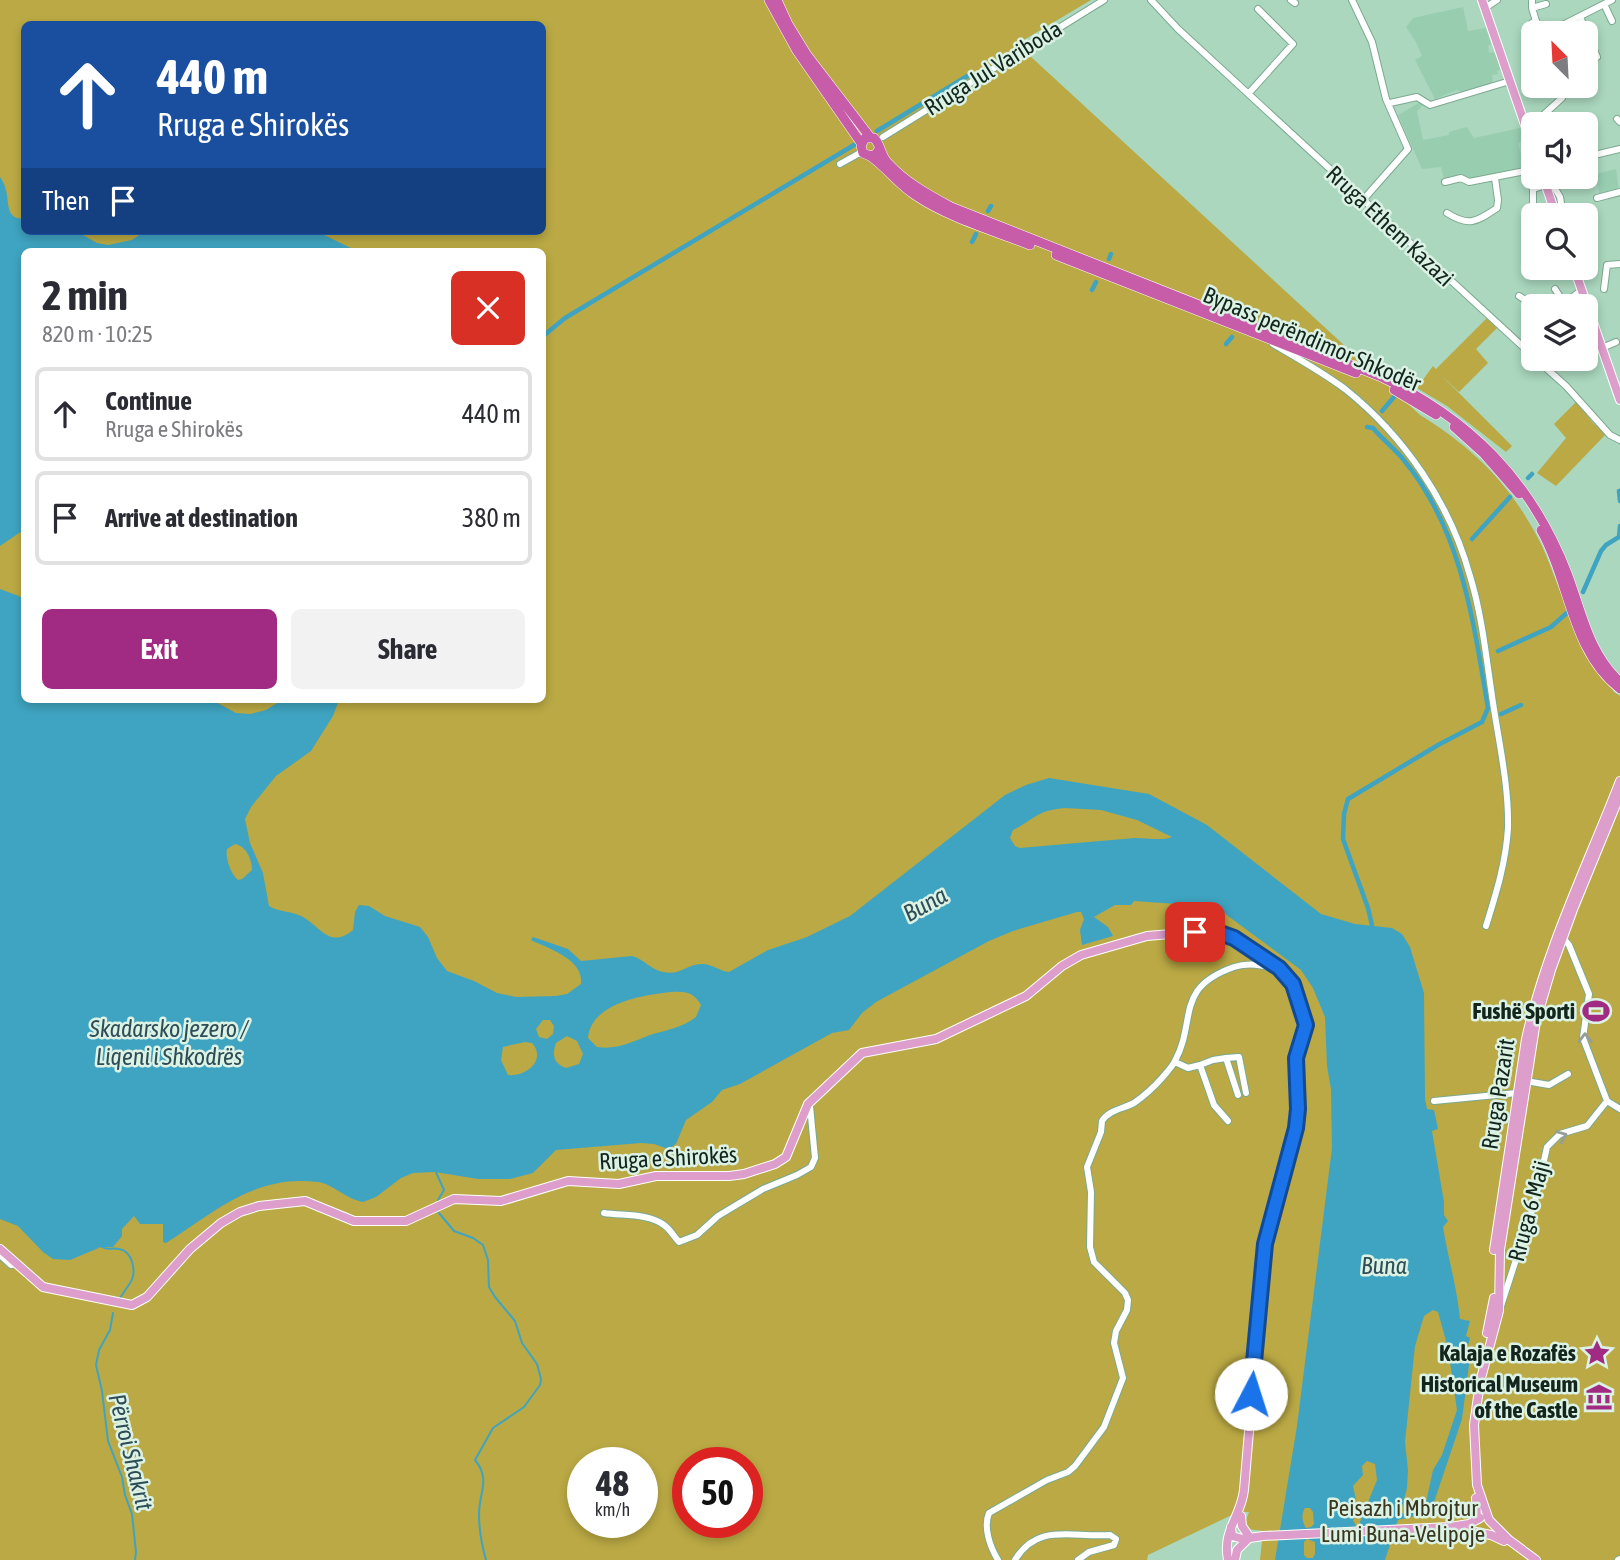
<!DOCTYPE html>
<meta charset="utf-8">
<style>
:root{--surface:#fff;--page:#f2f2f3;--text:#2b2b33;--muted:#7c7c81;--line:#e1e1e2;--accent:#a12a83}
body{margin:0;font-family:"Asap Condensed",sans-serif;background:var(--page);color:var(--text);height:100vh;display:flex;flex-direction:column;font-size:26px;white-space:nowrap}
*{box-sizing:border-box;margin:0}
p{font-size:23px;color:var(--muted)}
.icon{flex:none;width:38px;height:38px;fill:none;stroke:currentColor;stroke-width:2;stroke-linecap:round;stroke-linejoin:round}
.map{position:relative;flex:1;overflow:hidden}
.details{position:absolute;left:21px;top:248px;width:525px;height:455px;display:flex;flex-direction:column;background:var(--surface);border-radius:10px;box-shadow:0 4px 10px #0003}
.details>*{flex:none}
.banner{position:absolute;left:21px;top:21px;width:525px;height:214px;border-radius:10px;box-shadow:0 4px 10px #0003;background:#1a4fa0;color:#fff;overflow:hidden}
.needle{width:46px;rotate:336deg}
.tools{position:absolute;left:1521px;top:21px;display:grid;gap:14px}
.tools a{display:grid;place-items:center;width:77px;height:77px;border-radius:10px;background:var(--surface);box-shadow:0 4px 10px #0003;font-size:35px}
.speed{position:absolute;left:567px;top:1447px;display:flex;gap:14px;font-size:35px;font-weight:700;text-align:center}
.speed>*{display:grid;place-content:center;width:91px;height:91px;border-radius:50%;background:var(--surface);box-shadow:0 4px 10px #0003;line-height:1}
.speed small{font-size:18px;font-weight:400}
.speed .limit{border:10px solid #d22;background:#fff;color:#111}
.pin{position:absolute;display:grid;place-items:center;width:60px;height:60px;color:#fff;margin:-30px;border-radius:14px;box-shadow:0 4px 10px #0006}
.me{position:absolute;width:77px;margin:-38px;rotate:5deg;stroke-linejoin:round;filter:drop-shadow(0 0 5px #0008)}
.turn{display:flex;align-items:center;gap:24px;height:147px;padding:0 21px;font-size:32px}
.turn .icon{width:91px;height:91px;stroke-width:2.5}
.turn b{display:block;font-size:49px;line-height:60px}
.then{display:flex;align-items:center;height:66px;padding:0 21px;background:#0003;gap:14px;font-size:26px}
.round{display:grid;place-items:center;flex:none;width:74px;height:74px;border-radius:10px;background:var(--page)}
.headline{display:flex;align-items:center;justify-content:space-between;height:119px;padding:0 21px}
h1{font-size:42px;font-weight:700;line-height:52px}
.primary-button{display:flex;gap:14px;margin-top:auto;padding:14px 21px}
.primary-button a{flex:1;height:80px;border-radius:10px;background:var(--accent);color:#fff;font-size:28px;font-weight:700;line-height:80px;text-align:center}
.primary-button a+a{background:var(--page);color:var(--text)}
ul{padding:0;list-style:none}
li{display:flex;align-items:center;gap:21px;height:94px;margin:0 14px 10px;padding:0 7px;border:4px solid var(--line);border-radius:10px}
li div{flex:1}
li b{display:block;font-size:26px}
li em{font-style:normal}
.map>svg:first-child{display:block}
.built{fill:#98cdb0}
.green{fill:#baa944;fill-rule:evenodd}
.water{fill:#3fa4c1;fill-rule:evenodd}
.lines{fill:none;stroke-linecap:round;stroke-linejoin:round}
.stream{stroke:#3fa4c1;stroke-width:2}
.canal{stroke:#3fa4c1;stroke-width:4.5}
.minor-casing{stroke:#7da990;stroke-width:8}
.major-casing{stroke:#fff;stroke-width:10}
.highway-casing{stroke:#fff;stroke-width:10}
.minor{stroke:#fff;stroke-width:6}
.major{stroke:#dd9ecb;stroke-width:8}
.highway{stroke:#c75da8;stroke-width:9}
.oneway{stroke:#959d99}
.route-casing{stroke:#114b97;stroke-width:18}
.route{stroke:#1a73e8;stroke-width:12}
.labels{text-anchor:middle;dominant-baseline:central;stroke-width:5;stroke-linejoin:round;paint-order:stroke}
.street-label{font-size:23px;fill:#13251c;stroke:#dbf2e5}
.poi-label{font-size:23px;font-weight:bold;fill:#13251c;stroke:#dbf2e5;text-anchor:end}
.park-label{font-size:23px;fill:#3b371e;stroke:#dbf2e5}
.water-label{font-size:24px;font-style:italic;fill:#2f4d57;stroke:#dbf2e5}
</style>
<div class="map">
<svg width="1620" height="1560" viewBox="0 0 1620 1560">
<rect width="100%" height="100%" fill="#aad7be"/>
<path class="built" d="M1463,7l5,24 18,-3 5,16 -3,2 1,7 6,-1 6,19 -4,-1 1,4 -6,1 1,8 -30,9 -6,-2 -22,9 -20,-39 7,-4 -6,-14 -10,-15 7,-9z
M1422,101l2,3 -7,7 6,29 26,-5v-3l18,-5 7,11 46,-10 5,12 -7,3 6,25 -58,11 -1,-3 -21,3 -3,-12 -19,2 -24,-54z
M1616,169l3,22 -19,5 -3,-14 -14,4 -3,-8z"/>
<path class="green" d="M0,0h1091l-74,44 403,371c52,32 89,68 118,123 10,19 16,40 25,59 15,32 34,63 51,95l6,4v864h-360l3,-29 -15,-2 -3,-6 4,-11h-11l-90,43 -1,5h-1147zM24,24h518v207h-518zM24,252h518v448h-518zM583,1463h59v59h-59zM688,1463h59v59h-59z
M1487,318l11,9 -22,22 12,14 -29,29 -19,-18 72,72 -6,6 -59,-46 -30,-18 16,-22 3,3z
M1577,401l16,22 13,11 -50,52 -19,-13 29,-35 -12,-14z"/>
<path class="water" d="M0,177c14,19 0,41 24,42v12h52l21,12 11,2 24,-5 13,-9h171l43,21h-335v280l-5,1 -19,13z
M0,589l24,9v102h188l24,13 14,1 16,-4 16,-10h57l-6,16 -22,35 -35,25 -25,31 -6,12 5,24 13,30 6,33c10,6 22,5 32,10 19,9 28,34 52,14l2,-18 4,-7 10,1 16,10 35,11 8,10 9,21 10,13 27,10 23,12 19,4 40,-1 11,-2 14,-10c3,-25 -32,-35 -50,-44l2,-3 35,12 13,12 51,-5c12,3 19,14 31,16 17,4 24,-8 38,-8 10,-1 18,7 28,8l39,-22 39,-13 43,-21 155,-121 21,-10 23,-7 100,16 58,31 114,89 34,10 37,4 10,6 8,13 14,46 1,106 2,10 7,1 4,19 -6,2 12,71v13l4,6 -5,6c5,31 14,60 17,92l10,2 -4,15 4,2 -3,11 4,1 -9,69 -33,98 -9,-2 -22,5 -13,40h-110l22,-134 35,-278 -1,-59 -4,-23 -2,-49 -12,-29 -12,-18 -77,-57 -33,-8 -57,-4 -3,4h-16l-21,12 14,10 5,9 -31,9 -2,-15 4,-11 -3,-7h-4l-64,19 -24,10 -113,61 -14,11 -13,17 -17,3 -92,51 -18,6 -10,12 -26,18 -10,24 -8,5 -14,-5 -13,-1 -85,7 -23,23 -23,6h-32l-43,-7 -22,1 -12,5 -25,19 -13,5c-17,-3 -30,-18 -45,-20 -63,-8 -102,29 -152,61l-3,-1v-18h-23l-6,-8 -12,13v7l-9,11h-12l-31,13 -17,-1 -10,-7 -25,-26 -18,-7zM1065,808l36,2 36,10 35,17c-9,4 -26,1 -37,1 -39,3 -77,7 -115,10l-5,-2 -5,-8 3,-8c24,-12 22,-19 52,-22zM235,844c11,2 17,15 17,26l-10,9 -4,1c-7,-6 -13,-22 -11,-31zM671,992c13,-1 23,0 30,13l-5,12c-14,11 -30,13 -46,18 -18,7 -33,15 -53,12l-9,-9c3,-35 55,-43 83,-46zM543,1020h7l4,6 -1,8 -6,5 -8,-2 -3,-8zM567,1036l10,5 6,13 -4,10 -13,4c-13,-5 -14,-13 -10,-25zM525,1042l7,1c15,17 -6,34 -24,32l-7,-15 2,-13zM1433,1310l5,2 10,36 9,62 -15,45 -9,15 -8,37 -22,7 -2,-3 6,-23 1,-18 -3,-28 10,-96 9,-30zM1367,1461l8,3 2,16 -24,59 3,-13 -3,-6 4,-5 -4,-6 3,-9 -3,-14 10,-11 -1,-9zM1305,1508h5l3,4 1,12 -3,3 -5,1c-4,-6 -5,-14 -1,-20zM1307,1539l8,3v12l-2,4h-6l-3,-3v-13z"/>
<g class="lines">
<path class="stream" d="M435,1170l9,20 -6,10
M439,1213l15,18 19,7 10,7 5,15 1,27 6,10 20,24 7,22 15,21 4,15 -1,6 -16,22 -31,21 -18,32c16,19 4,33 4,54 0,15 3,32 7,46
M102,1247c7,4 10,0 17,2 14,2 18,24 11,34 -3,5 -7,10 -10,15
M113,1313l-3,17 -11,20 -3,15 6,26 6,50 14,36 3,18 7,19 4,38 -1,8"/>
<path class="canal" d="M877,131l92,-56
M988,211l3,-5
M972,242l4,-8
M1109,259l2,-5
M1092,290l4,-8
M1251,316l2,-4
M542,337l23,-19 289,-173
M1226,344l6,-7
M1408,382l9,1
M1382,411l12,-14
M1367,427l6,1c9,11 21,20 30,31 59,71 70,161 85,249l-6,14 -44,23 -90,54 -4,15 -1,25 25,69 4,17
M1528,478l4,-4
M1619,491l1,10
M1472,539l38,-42
M1583,592l18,-41 5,-6 13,-8 1,-11
M1498,651l53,-24 18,-16
M1501,714l20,-9"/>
<g class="minor-casing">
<path id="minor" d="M1151,0l27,29 355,327
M1291,0l4,3
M1352,0l20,42 14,57 22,50 -45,51
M1532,0v8l4,13
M1604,4l8,17
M1485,8l12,-8
M1532,8l14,-4
M1580,17l17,40
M1532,23l4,-2 8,12
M1568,23l5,10
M1547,33l65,-33
M1249,93l44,-49 -35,-35
M1390,103l27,-6 13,8 80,-24
M1617,119l3,3
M1525,125l15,-7 22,-20
M883,137l221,-137
M1586,145l5,11
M1586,157l34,-8
M840,164l18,-10h6
M1445,182l16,-4 8,4 56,-11 8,18v26
M1551,182l9,15 3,18
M1533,189l13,-4 12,-8
M1597,198l23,-6
M1447,213c22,14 29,9 50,-5l1,-8 -3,-22
M1576,215v-5
M1586,253l2,-6v-19
M1547,268l2,7
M1555,289l9,14
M1604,289l3,-24 13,-1
M1519,296l16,10
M1561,306l21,-16
M1273,344c24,14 49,28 72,45 59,47 105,114 125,187 12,39 16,80 22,120 6,43 17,88 16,132 -2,34 -12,66 -22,98
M1602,348l14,-6
M1536,359l30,27 44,49 10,5
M1563,938l6,7 20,49 -6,44 24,63 13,8
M1226,1058l-13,2 -13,5 14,40 14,16
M1175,1062l13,6 12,-3
M1526,1081l23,4 19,-11
M1238,1095l-12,-37 13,-1 7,36
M1434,1101l83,-8
M604,1213c19,3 44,0 60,12 7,5 10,12 15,17l18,-7 21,-19 45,-27 34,-14 14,-8 4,-9 -5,-52 -2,-2
M0,1255l11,10 5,-1
M1500,1309l35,-108 12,-54 13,-13 27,-8 20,-25
M998,1560c-8,-13 -15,-33 -9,-47l58,-33 21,-8 7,-6 29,-39 19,-49 -9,-35 2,-12 11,-21 1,-10 -3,-7 -31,-31 -4,-15 1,-55 -4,-25 14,-35 1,-11c7,-11 21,-12 32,-18 10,-7 20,-16 28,-25 4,-5 10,-11 13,-17 22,-41 -1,-73 59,-94 13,-4 30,-3 42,3
M1015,1560c23,-38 57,-22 95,-25l6,4 -2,6 -25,7 -11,8
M1618,1560l2,-1"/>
</g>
<g class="major-casing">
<path id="major" d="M1482,0l51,148
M1543,177l13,38
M1574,268l46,132
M0,1249l43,38 89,18 15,-8 43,-48 31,-26 19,-11 19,-6 46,-5 49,20h52l48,-22 47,2 67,-20 51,3 37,-8h73l15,-2 31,-10 11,-7 22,-53 54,-51 74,-14 90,-43 36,-30 19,-11 66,-19 48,-4 25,1 14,5 53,37 10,16 8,34 -9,33 2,51 -5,36 -12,31 -16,68 -21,246c-3,27 -22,40 -16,70
M1494,1250l32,-211c20,-90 61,-173 94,-258
M1487,1333l7,-35
M1476,1498l1,21
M1241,1516l1,10 6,9
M1231,1527l1,9 11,3 20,-3 187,-9 19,-3 11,-6
M1460,1529l31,6 13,6
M1235,1560l2,-10 10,-10
M1536,1560l-27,-20 -20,-20 -12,-35 -3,-60 6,-43 19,-71 1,-61 36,-229 15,-51 23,-63 46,-112"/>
</g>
<g class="highway-casing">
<path id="highway" d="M769,0l28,51 64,92
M777,0l11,24 19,31 63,82
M879,149l-3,5 -6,2 -7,-3 -2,-7 4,-8h9c7,7 6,16 13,24 18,20 40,32 64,45l428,169c90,42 152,104 188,197 15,39 21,79 53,109
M870,156c16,11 28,28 45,39 34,23 77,35 115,50
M1056,255l300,118
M1394,390l42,25
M1454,427l30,27 35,40
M1541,530c29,52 30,121 79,159"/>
</g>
<use href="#minor" class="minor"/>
<use href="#major" class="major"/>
<use href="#highway" class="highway"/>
</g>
<defs><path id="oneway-chevron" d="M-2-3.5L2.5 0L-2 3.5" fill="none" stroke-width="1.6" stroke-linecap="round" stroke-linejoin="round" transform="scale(1.75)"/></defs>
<g class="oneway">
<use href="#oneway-chevron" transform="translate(1585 1038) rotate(-91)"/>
<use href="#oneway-chevron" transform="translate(1562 1136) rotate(-23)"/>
</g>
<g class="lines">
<g class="route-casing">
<path id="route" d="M1195,932l25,1 14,5 45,30 14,16 13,41 -10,33 2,51 -2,19 -31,116 -14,150"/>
</g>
<use href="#route" class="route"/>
</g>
<defs>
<g id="stadium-bare" transform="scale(2.1)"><path d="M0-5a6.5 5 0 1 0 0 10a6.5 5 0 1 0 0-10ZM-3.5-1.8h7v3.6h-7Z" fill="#a12a83" stroke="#dbf2e5" stroke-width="2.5" paint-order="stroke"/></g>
<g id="sight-bare" transform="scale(2.1)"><path d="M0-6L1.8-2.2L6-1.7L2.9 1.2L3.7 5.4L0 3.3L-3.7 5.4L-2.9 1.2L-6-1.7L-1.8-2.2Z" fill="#a12a83" stroke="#dbf2e5" stroke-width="2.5" paint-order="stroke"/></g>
<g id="museum-bare" transform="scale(2.1)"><path d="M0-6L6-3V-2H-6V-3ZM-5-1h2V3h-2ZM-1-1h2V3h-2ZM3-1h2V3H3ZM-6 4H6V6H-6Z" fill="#a12a83" stroke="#dbf2e5" stroke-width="2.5" paint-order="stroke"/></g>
</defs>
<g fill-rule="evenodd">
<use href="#stadium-bare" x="1596" y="1011"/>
<use href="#sight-bare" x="1597" y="1353"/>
<use href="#museum-bare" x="1599" y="1397"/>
</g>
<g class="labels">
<g class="street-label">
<text transform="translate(993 68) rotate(-32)">Rruga Jul Variboda</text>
<text transform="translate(1390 226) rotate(43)">Rruga Ethem Kazazi</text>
<text transform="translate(1312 339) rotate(23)">Bypass perëndimor Shkodër</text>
<text transform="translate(1498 1094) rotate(-81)">Rruga Pazarit</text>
<text transform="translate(668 1158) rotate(-3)">Rruga e Shirokës</text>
<text transform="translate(1529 1211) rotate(-75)">Rruga 6 Maji</text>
</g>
<g class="poi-label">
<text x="1575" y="1011">Fushë Sporti</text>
<text x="1576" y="1353">Kalaja e Rozafës</text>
<text x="1578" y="1384">Historical Museum<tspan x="1578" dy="26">of the Castle</tspan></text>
</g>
<g class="park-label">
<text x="1403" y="1508">Peisazh i Mbrojtur<tspan x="1403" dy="26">Lumi Buna-Velipoje</tspan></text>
</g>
<g class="water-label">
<text transform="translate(925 904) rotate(-29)">Buna</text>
<text x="169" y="1028">Skadarsko jezero /<tspan x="169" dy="28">Liqeni i Shkodrës</tspan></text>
<text x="1384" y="1265">Buna</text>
<text transform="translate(131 1452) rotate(76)">Përroi Shakrit</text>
</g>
</g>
</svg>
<div class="tools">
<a><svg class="needle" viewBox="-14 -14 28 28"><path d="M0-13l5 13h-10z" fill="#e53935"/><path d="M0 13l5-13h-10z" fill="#7c7c81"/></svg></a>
<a><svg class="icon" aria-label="sound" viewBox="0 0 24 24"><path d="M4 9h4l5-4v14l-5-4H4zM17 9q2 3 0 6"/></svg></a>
<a><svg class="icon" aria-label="search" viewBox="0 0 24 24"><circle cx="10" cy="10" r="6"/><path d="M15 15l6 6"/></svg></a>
<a><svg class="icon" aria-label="layers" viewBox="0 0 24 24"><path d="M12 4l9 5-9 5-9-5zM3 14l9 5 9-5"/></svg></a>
</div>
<div class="speed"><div>48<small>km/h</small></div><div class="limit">50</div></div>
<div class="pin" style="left:1195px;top:932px;background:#d93025"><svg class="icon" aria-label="arrive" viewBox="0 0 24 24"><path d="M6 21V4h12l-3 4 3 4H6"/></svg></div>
<svg class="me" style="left:1251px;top:1394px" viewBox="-20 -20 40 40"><circle r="19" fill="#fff"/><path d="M0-13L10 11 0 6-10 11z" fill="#1a73e8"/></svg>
<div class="banner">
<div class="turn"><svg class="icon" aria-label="ahead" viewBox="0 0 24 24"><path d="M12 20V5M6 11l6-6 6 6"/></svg><div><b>440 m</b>Rruga e Shirokës</div></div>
<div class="then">Then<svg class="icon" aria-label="arrive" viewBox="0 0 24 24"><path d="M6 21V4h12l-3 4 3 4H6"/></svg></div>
</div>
<section class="details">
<div class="headline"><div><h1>2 min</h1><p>820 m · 10:25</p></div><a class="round" style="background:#d93025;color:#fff"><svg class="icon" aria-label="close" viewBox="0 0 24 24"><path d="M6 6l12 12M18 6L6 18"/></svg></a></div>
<ul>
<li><svg class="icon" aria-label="ahead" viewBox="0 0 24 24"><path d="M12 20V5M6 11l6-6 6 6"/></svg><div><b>Continue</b><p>Rruga e Shirokës</p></div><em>440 m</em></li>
<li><svg class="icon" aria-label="arrive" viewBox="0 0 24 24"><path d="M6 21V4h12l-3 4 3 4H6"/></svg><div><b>Arrive at destination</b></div><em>380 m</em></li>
</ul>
<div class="primary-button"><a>Exit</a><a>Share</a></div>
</section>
</div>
